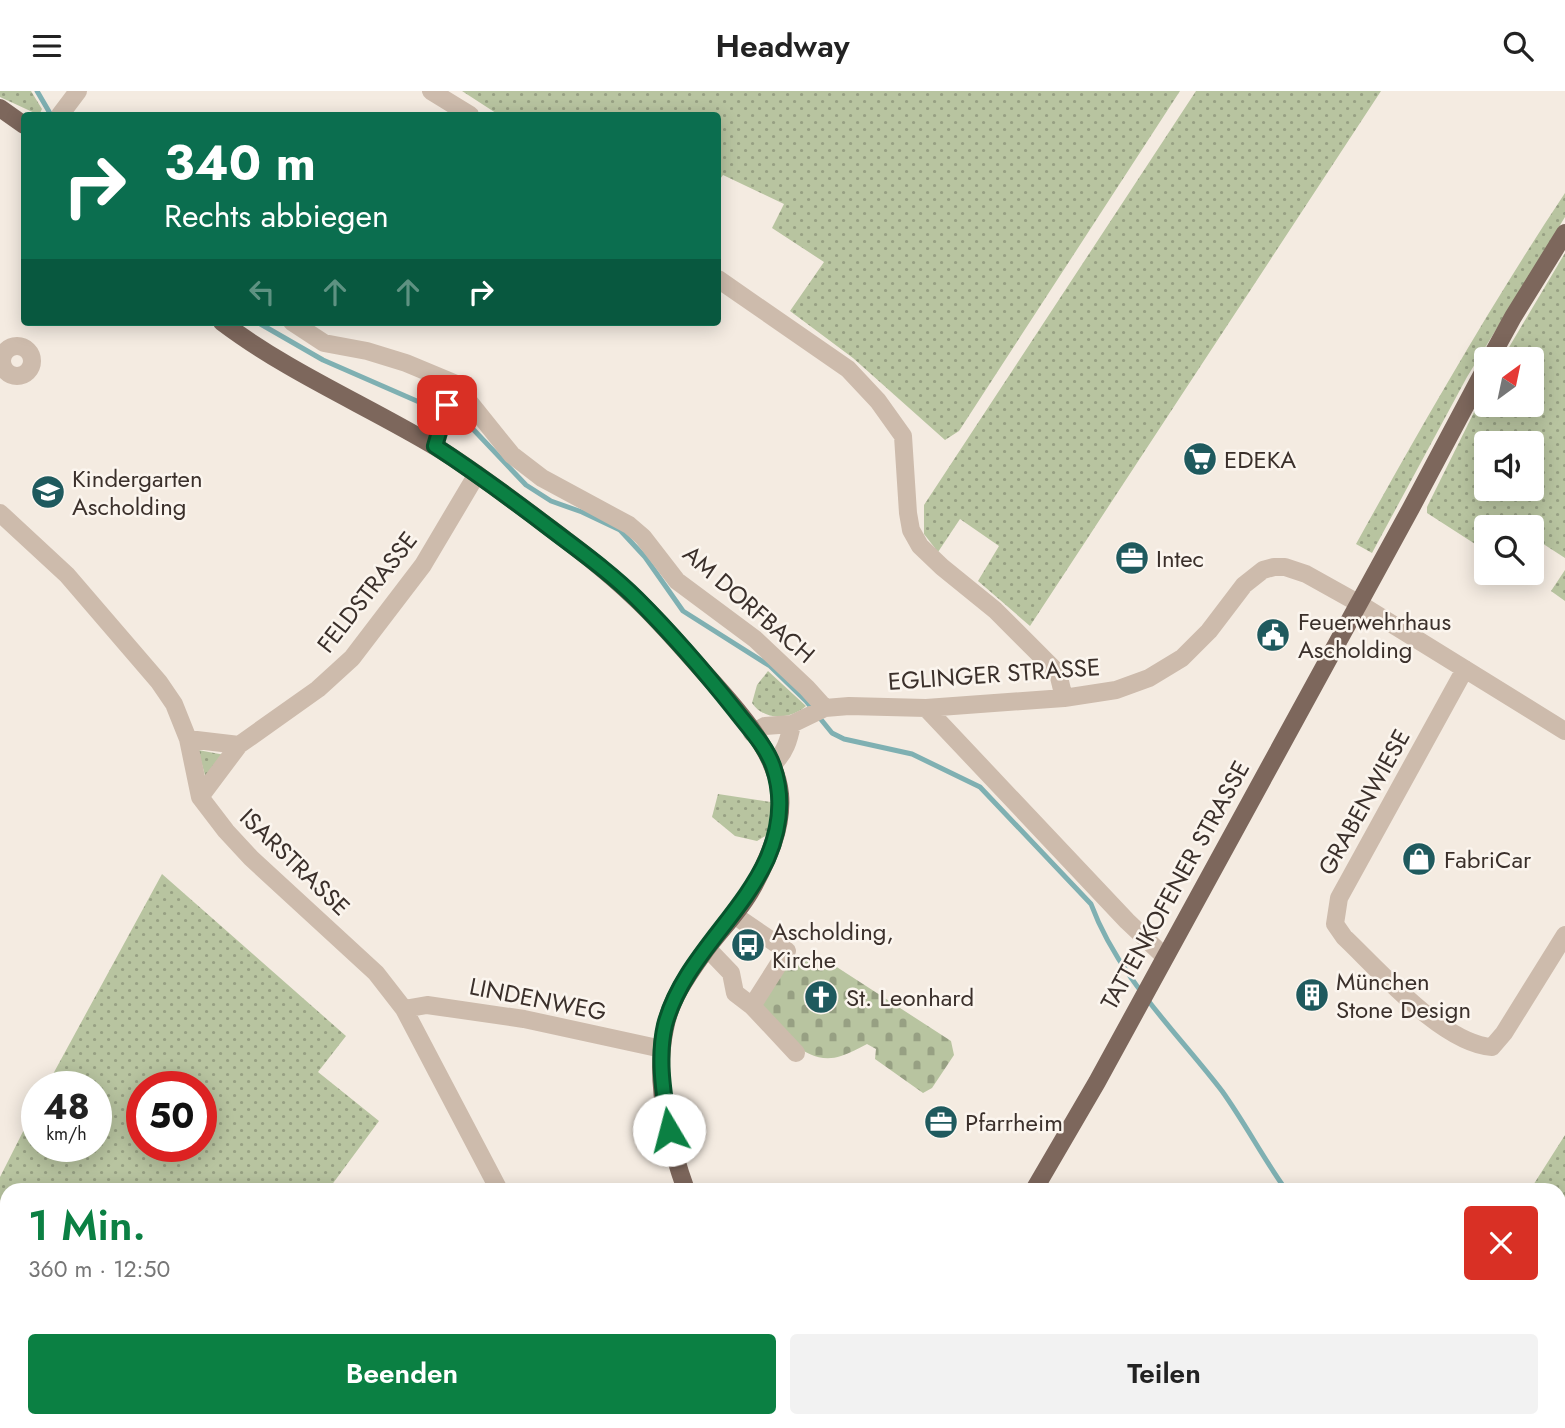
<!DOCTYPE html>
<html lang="de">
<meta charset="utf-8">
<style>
:root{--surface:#fff;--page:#f2f2f2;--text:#222;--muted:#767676;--accent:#0b8043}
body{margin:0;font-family:Jost,sans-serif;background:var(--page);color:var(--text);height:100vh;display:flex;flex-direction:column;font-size:26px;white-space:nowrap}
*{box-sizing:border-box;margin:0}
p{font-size:23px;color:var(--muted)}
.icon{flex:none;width:38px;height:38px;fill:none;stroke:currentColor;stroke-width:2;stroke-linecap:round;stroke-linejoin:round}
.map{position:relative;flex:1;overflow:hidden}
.drawer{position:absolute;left:0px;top:1092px;width:1566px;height:245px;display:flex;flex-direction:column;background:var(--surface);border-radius:21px 21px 0 0;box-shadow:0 4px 18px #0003}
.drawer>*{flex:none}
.guide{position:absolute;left:21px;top:21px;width:700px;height:214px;border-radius:7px;box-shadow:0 4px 18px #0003;background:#0b6e4f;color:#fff;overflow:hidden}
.needle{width:46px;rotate:33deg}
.buttons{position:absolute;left:1474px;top:256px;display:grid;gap:14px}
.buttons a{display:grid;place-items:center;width:70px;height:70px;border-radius:7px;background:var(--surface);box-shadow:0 4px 18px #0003;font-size:35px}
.speed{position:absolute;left:21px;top:980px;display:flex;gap:14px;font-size:35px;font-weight:700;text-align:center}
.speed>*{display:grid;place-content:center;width:91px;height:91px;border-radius:50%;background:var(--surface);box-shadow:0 4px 18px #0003;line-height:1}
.speed small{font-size:18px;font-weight:400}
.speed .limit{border:10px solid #d22;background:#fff;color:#111}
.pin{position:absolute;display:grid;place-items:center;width:60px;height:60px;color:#fff;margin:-30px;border-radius:14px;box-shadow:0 4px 10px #0006}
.me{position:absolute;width:77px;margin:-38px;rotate:352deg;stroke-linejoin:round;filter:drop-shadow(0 0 5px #0008)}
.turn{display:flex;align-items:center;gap:24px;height:147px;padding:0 28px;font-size:32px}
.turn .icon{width:91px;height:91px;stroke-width:2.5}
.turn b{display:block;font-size:49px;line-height:60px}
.lanes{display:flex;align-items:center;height:66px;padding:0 28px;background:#0003;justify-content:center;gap:35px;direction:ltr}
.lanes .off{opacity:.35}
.round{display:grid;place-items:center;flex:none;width:74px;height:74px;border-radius:7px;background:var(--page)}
.summary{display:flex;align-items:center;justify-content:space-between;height:119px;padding:0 28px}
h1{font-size:42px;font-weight:600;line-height:52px;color:var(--accent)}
.action{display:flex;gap:14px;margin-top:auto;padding:14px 28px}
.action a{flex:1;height:80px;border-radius:7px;background:var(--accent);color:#fff;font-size:28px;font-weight:600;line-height:80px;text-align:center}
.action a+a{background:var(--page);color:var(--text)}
header{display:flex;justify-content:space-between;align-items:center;height:91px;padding:0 28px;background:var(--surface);font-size:32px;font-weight:600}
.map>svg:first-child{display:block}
.grass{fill:url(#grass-dots);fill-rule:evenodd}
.forest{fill:url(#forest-crowns)}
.cemetery{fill:url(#cemetery-stones)}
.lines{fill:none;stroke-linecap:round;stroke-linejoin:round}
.stream{stroke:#7fb0b2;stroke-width:5}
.minor{stroke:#cdbbac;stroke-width:18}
.major{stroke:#7d675c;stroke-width:18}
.route-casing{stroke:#07532c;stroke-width:18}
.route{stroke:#0b8043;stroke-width:12}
.labels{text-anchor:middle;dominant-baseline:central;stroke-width:5;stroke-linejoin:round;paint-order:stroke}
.poi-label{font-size:24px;fill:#3b302b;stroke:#fbf5ee;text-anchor:start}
.street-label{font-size:24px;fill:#3b302b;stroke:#fbf5ee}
</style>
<header><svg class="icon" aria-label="menu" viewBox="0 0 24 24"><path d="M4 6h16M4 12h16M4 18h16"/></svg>Headway<svg class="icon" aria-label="search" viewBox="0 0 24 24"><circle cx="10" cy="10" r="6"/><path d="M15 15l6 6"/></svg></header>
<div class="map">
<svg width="1565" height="1337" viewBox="0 0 1565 1337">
<defs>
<pattern id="grass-dots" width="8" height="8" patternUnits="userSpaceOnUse" patternTransform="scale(1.75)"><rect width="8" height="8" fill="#b8c4a0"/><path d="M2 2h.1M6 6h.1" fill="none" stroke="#97a083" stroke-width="1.8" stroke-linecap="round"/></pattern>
<pattern id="forest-crowns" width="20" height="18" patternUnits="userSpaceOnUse" patternTransform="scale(1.75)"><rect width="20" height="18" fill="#b8c4a0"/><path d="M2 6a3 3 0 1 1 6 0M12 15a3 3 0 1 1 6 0" fill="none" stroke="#97a083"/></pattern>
<pattern id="cemetery-stones" width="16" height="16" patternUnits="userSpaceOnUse" patternTransform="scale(1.75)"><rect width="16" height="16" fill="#b8c4a0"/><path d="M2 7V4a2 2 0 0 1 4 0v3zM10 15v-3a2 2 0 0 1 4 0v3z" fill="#97a083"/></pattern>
</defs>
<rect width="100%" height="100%" fill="#f4ebe1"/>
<path class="grass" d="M0,0h31l11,18 -3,6 -39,-18z
M462,0h718l-221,340 -14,9 -92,-82 -63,-47 34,-49 -52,-34 12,-24 -61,-29 -5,7v-67h-219z
M1196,0h185l-351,535 -52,-45 21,-35 -39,-27 -22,33 -14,-18v-29z
M1565,102v24l-98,160 -95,176 -16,-9c66,-119 134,-238 209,-351z
M1565,162v305l-34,-22v-9h-45v24l-59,-38v-6l59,-119v16h45v-45h-29zM1486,352h45v45h-45z
M1565,479v31l-14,-10z
M768,580l38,35c-16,14 -42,15 -54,-3l5,-18z
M198,659l27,5 -19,24z
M718,703l53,8v16l-4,17 -10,6 -22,-5 -23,-19z
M162,783l184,162 -28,36 61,49 -51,69h-321v16l-7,-6v-23l37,-73v42h59v-59h-50zM142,996h59v59h-59z
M1565,1044v138l-6,-4v-79h-29z
M1559,1192l6,5v140h-95l-2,-7h91z
M272,1330h291l7,7h-289z
M929,1330h112l9,7h-120z
M1061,1330h60l-6,4 2,3h-66z
M1122,1330h300l5,7h-300z"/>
<path class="forest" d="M1431,1330h37l2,7h-34z"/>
<path class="cemetery" d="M789,866l40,5 122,79 3,14 -22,33 -9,5 -48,-34 1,-10 -9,-5c-8,4 -17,9 -26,12 -35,12 -62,-27 -82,-49z"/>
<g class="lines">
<path class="stream" d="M37,0l14,24
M257,231l66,38 135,59 13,8 55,58 25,16 31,11 38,18 25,27 38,54 87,55 36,35 26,32 12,6 68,15 68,33 111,117c27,73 85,127 131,187 23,32 41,67 64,99
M1446,1330l5,7"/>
<path class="minor" d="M431,0l39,24
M60,24l18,-24
M718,188l130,90 30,32 25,35 5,77 3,17 9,16 22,21 53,43 63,63 6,25
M292,231l32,21 43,8 39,12 48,20 58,72 30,23 87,47 14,12 34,44 78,58 52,49 18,20
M2 270a15 15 0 1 1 30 0a15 15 0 1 1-30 0Z
M435,355l19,-63
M0,422l67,62 92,107 15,22 14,35 12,58 26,34 25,27 125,115 28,36 95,181
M1465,578l-126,229 -4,26 9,13c35,33 99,107 148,110l12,-14 61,-98
M926,617l201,213 37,35
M752,642l13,-7 27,-2
M188,648l51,6
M773,673c12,-11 16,-24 19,-40l33,-16 24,-2 77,2 138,-10 52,-8 33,-12 33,-20 27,-27 35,-46 19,-15 11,-3h11l21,7 52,29 207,128
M200,706l39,-52 79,-56 34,-31 71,-93 54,-91
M734,824l53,36 -35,55
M707,857l24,25 4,20 17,13 44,47
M404,918l23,-4 97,14 138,30
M577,1330l1,7"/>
<path class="major" d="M0,17l24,17
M222,231c66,50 144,83 214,125 36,22 68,47 102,72 33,25 66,49 96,78 27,25 51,54 76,82 27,30 66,73 70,115 3,33 -12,66 -28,95 -13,24 -34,43 -50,66 -15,21 -32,46 -37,73 -11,52 3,112 21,162
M1490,268l23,-42 52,-84
M1034,1099l63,-108 313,-572 76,-143
M844,1330l6,7
M877,1337l5,-7"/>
</g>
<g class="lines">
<g class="route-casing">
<path id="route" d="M447,314l-12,41c40,26 78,54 116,83 29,22 60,44 86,70 35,35 67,72 98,111 13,17 31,36 38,56 11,32 7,63 -6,93 -27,59 -85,102 -102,166 -8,34 -1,71 4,105"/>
</g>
<use href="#route" class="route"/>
</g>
<defs>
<g id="supermarket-disc" transform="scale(1.75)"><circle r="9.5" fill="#1f5a5e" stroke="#fbf5ee"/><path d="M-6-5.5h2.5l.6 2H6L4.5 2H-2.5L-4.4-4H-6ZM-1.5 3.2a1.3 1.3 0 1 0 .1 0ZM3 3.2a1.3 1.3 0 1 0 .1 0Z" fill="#fff"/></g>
<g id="school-disc" transform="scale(1.75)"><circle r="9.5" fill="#1f5a5e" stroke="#fbf5ee"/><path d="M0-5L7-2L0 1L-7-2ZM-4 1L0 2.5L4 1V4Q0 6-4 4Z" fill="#fff"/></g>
<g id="office-disc" transform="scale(1.75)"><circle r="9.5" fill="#1f5a5e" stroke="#fbf5ee"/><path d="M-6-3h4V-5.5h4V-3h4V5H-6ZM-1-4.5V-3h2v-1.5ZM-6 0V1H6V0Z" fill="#fff"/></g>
<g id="civic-disc" transform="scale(1.75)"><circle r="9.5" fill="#1f5a5e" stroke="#fbf5ee"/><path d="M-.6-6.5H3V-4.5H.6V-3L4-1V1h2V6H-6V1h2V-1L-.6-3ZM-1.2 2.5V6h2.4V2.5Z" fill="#fff"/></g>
<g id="shop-disc" transform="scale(1.75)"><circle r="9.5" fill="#1f5a5e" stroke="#fbf5ee"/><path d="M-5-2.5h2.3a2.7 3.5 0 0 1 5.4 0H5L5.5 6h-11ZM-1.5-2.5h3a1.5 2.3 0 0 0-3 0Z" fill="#fff"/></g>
<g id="bus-disc" transform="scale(1.75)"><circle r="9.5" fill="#1f5a5e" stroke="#fbf5ee"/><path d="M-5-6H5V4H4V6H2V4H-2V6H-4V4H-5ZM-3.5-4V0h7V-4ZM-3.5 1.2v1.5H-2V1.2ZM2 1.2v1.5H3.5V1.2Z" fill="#fff"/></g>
<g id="building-disc" transform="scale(1.75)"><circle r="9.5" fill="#1f5a5e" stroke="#fbf5ee"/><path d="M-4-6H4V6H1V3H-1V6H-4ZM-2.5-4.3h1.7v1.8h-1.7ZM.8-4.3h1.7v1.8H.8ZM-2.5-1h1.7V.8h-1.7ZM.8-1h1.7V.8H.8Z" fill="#fff"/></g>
<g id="church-disc" transform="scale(1.75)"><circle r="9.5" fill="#1f5a5e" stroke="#fbf5ee"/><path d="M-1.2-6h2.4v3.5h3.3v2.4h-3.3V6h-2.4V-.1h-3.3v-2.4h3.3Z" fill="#fff"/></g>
</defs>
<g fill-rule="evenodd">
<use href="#supermarket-disc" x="1200" y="368"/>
<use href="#school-disc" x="48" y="401"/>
<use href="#office-disc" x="1132" y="467"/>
<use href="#civic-disc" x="1273" y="544"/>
<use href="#shop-disc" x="1419" y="768"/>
<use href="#bus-disc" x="748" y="854"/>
<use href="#building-disc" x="1312" y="904"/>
<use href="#church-disc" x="821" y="906"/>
<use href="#office-disc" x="941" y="1031"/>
</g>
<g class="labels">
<g class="poi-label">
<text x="1224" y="368">EDEKA</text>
<text x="72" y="387">Kindergarten<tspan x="72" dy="28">Ascholding</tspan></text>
<text x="1156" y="467">Intec</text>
<text x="1298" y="530">Feuerwehrhaus<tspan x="1298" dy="28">Ascholding</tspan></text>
<text x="1444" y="768">FabriCar</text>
<text x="772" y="840">Ascholding,<tspan x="772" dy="28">Kirche</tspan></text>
<text x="1336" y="890">München<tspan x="1336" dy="28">Stone Design</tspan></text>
<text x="846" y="906">St. Leonhard</text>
<text x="965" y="1031">Pfarrheim</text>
</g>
<g class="street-label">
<text transform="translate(367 501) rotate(-52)">FELDSTRASSE</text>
<text transform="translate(749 513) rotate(41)">AM DORFBACH</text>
<text transform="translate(994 583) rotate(-4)">EGLINGER STRASSE</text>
<text transform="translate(1364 711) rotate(-61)">GRABENWIESE</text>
<text transform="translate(295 771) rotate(44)">ISARSTRASSE</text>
<text transform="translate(1175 794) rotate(-61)">TATTENKOFENER STRASSE</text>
<text transform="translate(538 908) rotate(11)">LINDENWEG</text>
</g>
</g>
</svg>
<div class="buttons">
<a><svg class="needle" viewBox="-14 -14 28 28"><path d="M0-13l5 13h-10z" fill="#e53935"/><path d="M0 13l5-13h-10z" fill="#767676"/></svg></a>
<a><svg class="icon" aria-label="sound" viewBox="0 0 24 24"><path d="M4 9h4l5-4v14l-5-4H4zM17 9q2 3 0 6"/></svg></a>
<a><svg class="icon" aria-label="search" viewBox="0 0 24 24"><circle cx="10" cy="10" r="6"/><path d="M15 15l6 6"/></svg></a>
</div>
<div class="speed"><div>48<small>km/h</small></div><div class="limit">50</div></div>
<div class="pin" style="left:447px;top:314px;background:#d93025"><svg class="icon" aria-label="arrive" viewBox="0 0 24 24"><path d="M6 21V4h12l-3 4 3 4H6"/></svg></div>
<svg class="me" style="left:669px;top:1039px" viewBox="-20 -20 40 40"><circle r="19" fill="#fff"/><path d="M0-13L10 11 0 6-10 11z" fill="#0b8043"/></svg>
<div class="guide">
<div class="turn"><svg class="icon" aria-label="right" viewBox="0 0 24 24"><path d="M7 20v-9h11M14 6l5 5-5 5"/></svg><div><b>340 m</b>Rechts abbiegen</div></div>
<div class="lanes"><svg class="icon off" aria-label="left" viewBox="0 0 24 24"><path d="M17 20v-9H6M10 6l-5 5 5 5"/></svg><svg class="icon off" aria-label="ahead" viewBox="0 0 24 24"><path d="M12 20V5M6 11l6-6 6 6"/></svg><svg class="icon off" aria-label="ahead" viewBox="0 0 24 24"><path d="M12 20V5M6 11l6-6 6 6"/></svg><svg class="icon" aria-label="right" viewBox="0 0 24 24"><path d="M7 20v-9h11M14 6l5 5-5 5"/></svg></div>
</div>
<section class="drawer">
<div class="summary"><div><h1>1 Min.</h1><p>360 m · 12:50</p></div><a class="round" style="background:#d93025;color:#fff"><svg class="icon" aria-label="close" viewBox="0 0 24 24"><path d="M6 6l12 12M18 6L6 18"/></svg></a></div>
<div class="action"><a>Beenden</a><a>Teilen</a></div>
</section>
</div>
